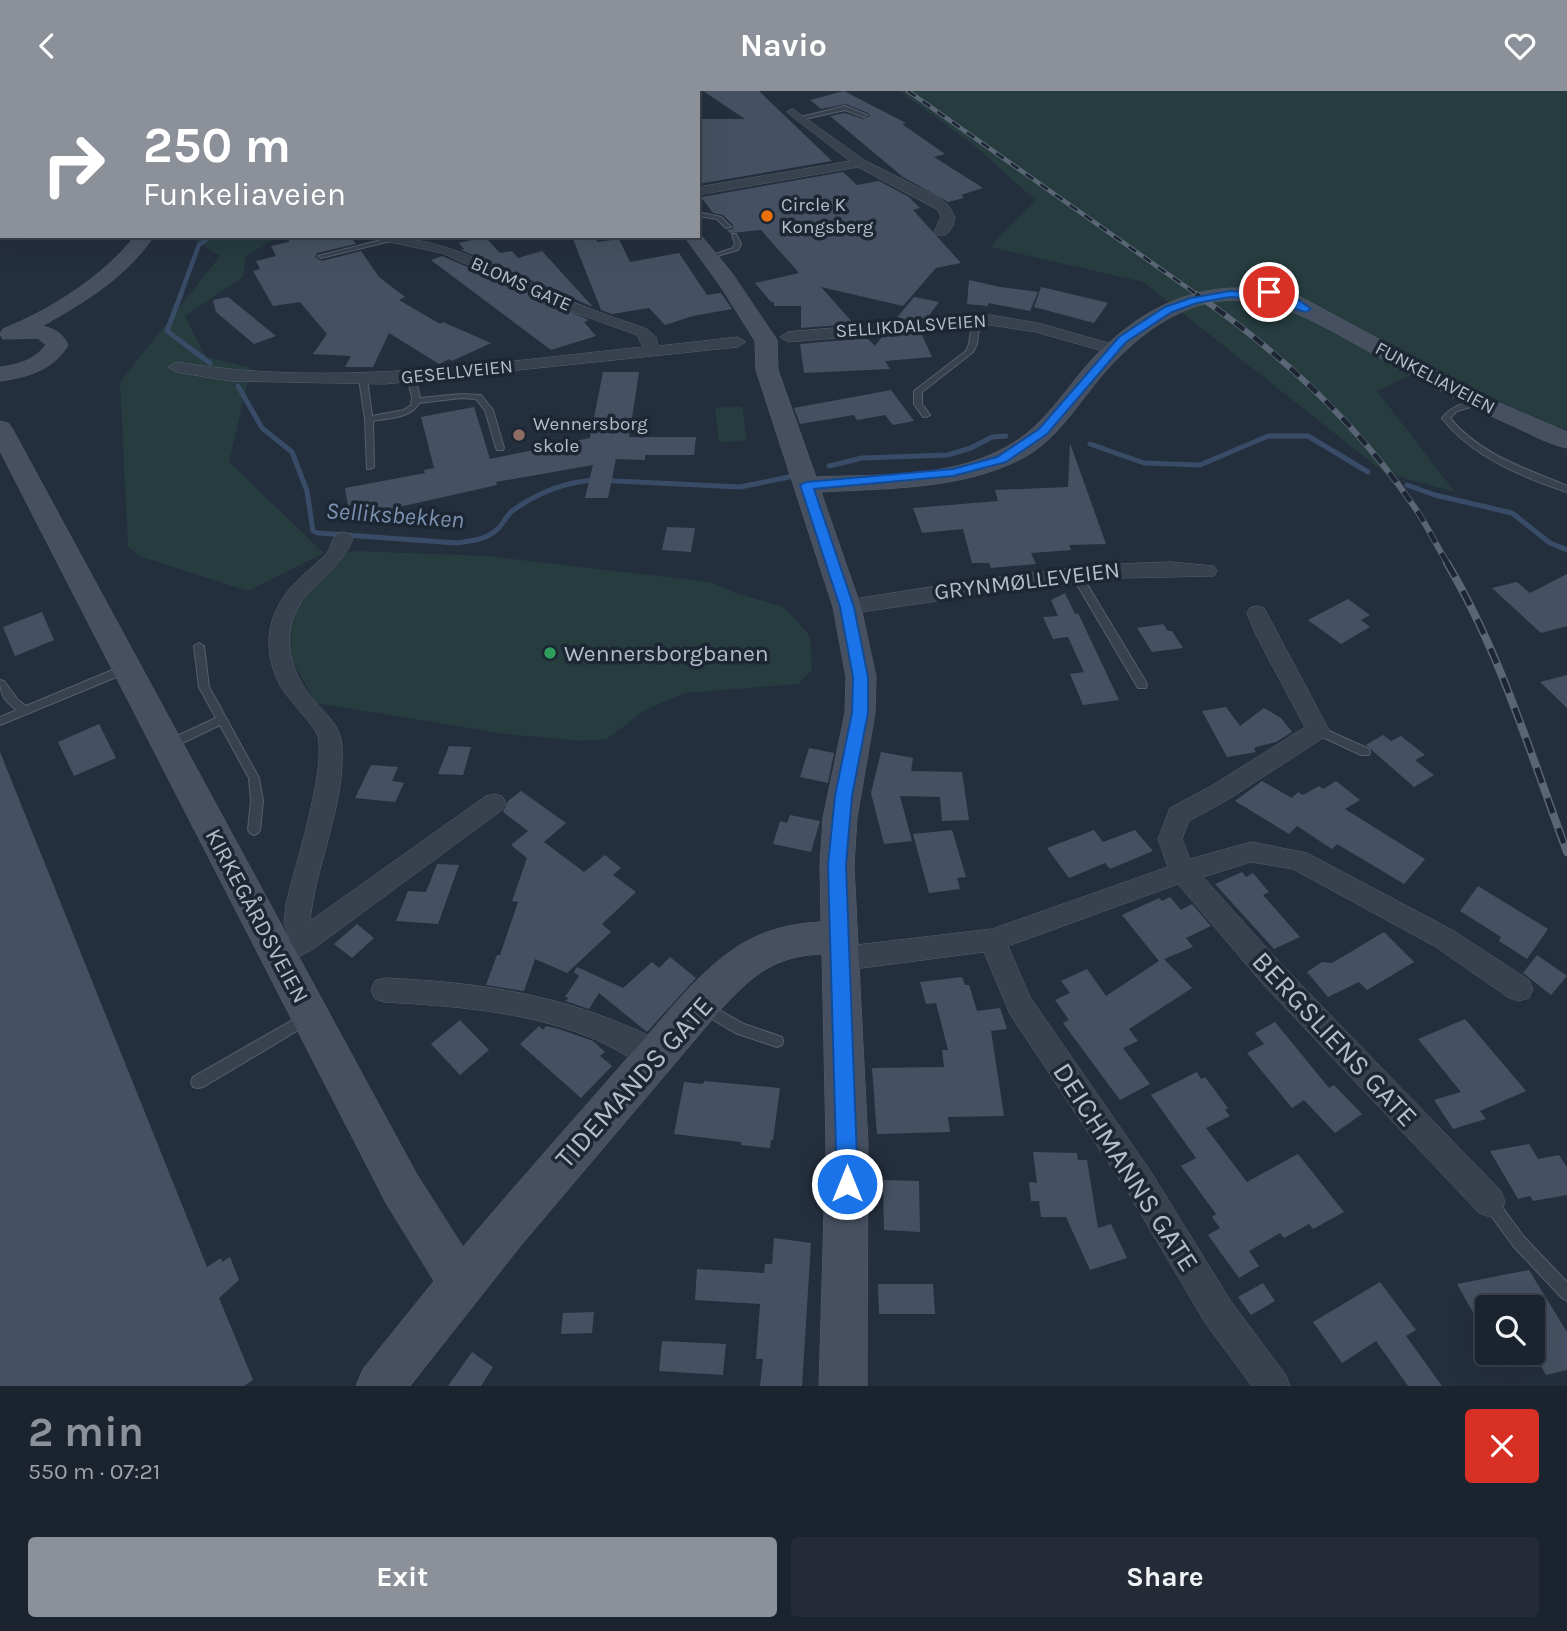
<!DOCTYPE html>
<meta charset="utf-8">
<style>
:root{--surface:#1b232e;--page:#242b36;--text:#f1f3f6;--muted:#a0a4aa;--line:#39404a;--accent:#8c9099}
body{margin:0;font-family:Karla,sans-serif;background:var(--page);color:var(--text);height:100vh;display:flex;flex-direction:column;font-size:26px;white-space:nowrap}
*{box-sizing:border-box;margin:0}
p{font-size:23px;color:var(--muted)}
.icon{flex:none;width:38px;height:38px;fill:none;stroke:currentColor;stroke-width:2;stroke-linecap:round;stroke-linejoin:round}
.map{position:relative;height:1295px;overflow:hidden}
.drawer{display:flex;flex-direction:column;background:var(--surface);flex:1}
.drawer>*{flex:none}
.banner{position:absolute;left:0px;top:0px;width:700px;height:147px;box-shadow:0 7px 28px #0002,0 0 0 2px var(--line);background:#8c9099;color:#fff;overflow:hidden}
.tools{position:absolute;left:1475px;top:1204px;display:grid;gap:14px}
.tools a{display:grid;place-items:center;width:70px;height:70px;border-radius:7px;background:var(--surface);box-shadow:0 7px 28px #0002,0 0 0 2px var(--line);font-size:35px}
.pin{position:absolute;display:grid;place-items:center;width:60px;height:60px;color:#fff;margin:-30px;border:4px solid #fff;border-radius:50%;box-shadow:0 2px 7px #0007}
.me{position:absolute;width:77px;margin:-38px;rotate:0deg;stroke-linejoin:round;filter:drop-shadow(0 0 5px #0008)}
.turn{display:flex;align-items:center;gap:24px;height:147px;padding:0 28px;font-size:32px}
.turn .icon{width:91px;height:91px;stroke-width:2.5}
.turn b{display:block;font-size:49px;line-height:60px}
.round{display:grid;place-items:center;flex:none;width:74px;height:74px;border-radius:7px;background:var(--page)}
.head{display:flex;align-items:center;justify-content:space-between;height:119px;padding:0 28px}
h1{font-size:42px;font-weight:700;line-height:52px;color:var(--accent)}
.primary-button{display:flex;gap:14px;margin-top:auto;padding:14px 28px}
.primary-button a{flex:1;height:80px;border-radius:7px;background:var(--accent);color:#fff;font-size:28px;font-weight:700;line-height:80px;text-align:center}
.primary-button a+a{background:var(--page);color:var(--text)}
header{display:flex;justify-content:space-between;align-items:center;height:91px;padding:0 28px;background:var(--accent);color:#fff;font-size:32px;font-weight:700}
.map>svg:first-child{display:block}
.green{fill:#263c3f}
.lines{fill:none;stroke-linecap:round;stroke-linejoin:round}
.stream-far1{stroke:#394c67;stroke-width:4.5}
.stream{stroke:#394c67;stroke-width:5}
.building{fill:#455162}
.lane-casing{stroke:#565f6c;stroke-width:2}
.street-casing{stroke:#565f6c;stroke-width:1}
.secondary-casing{stroke:#565f6c;stroke-width:1}
.highway-casing{stroke:#434c59;stroke-width:2}
.lane{fill:#38414e;fill-rule:evenodd}
.street{fill:#38414e;fill-rule:evenodd}
.secondary{fill:#465061;fill-rule:evenodd}
.highway{fill:#746855;fill-rule:evenodd}
.rail-far2-casing{stroke:#5a6575;stroke-width:4.5}
.rail-far1-casing{stroke:#5a6575;stroke-width:6}
.rail-casing{stroke:#5a6575;stroke-width:8}
.rail-far2{stroke:#1d2633;stroke-width:2.5;stroke-dasharray:9;stroke-linecap:butt}
.rail-far1{stroke:#1d2633;stroke-width:4.5;stroke-dasharray:12;stroke-linecap:butt}
.rail{stroke:#1d2633;stroke-width:5;stroke-dasharray:16;stroke-linecap:butt}
.route{fill:#1a73e8;stroke:#114b97;stroke-width:2}
.food-dot{fill:#e8710a;stroke:#1d2633;stroke-width:2.5}
.education-dot{fill:#8d6e63;stroke:#1d2633;stroke-width:2.5}
.leisure-dot{fill:#2e9e5b;stroke:#1d2633;stroke-width:2.5}
.labels{text-anchor:middle;dominant-baseline:central;stroke-width:7;stroke-linejoin:round;paint-order:stroke}
.far-poi-label{font-size:19px;fill:#b4bcc9;stroke:#1d2633;text-anchor:start}
.far-street-label{font-size:19px;fill:#b4bcc9;stroke:#1d2633}
.street-label{font-size:23px;fill:#b4bcc9;stroke:#1d2633}
.poi-label{font-size:23px;fill:#b4bcc9;stroke:#1d2633;text-anchor:start}
.water-label{font-size:24px;font-style:italic;fill:#7c92b1;stroke:#1d2633}
.near-street-label{font-size:28px;fill:#b4bcc9;stroke:#1d2633}
</style>
<header><svg class="icon" aria-label="back" viewBox="0 0 24 24"><path d="M15 5l-7 7 7 7"/></svg>Navio<svg class="icon" aria-label="heart" viewBox="0 0 24 24"><path d="M12 20l-8-8c-3-5 5-10 8-4 3-6 11-1 8 4z"/></svg></header>
<div class="map">
<svg width="1567" height="1295" viewBox="0 0 1567 1295">
<rect width="100%" height="100%" fill="#242f3e"/>
<path class="green" d="M280,0h290l-311,2z
M899,0h668v341l-141,-64 -49,23 78,101 -70,-19 -242,-191 -153,-35 45,-47 -61,-55z
M189,145h82v5l-25,15 -3,21 -58,39 21,41 45,11 -22,94 95,91 -76,38 -106,-34 -14,-10 -8,-165 100,-126z
M742,315l5,35 -28,1 -4,-34z
M356,460l131,5 222,26 29,12 46,13 26,29 2,34 -14,14 -113,9 -40,17 -38,29 -24,2 -77,-7 -190,-31 -44,-78 21,-37 26,-29z"/>
<g class="lines">
<path class="stream-far1" d="M180,205l19,-51 12,-9"/>
<path class="stream" d="M181,203l-14,37 43,32
M238,295l24,42 30,24 15,39 6,40 5,2 139,10c12,-2 27,-3 37,-11 8,-5 11,-15 18,-21 25,-18 53,-29 83,-31l145,7 49,-10
M1090,353l54,19 56,2 68,-29h40l60,36
M829,375l33,-8 86,-3 23,-7 21,-11 14,-1
M1407,394l28,10 77,18 38,30 17,7"/>
</g>
<path class="building" d="M703,0h56l73,70 -134,23v-65h47z
M844,0l62,32 -4,1 43,30 -11,3 49,31 -22,7 3,3 -16,4 -45,-25 -73,-61 15,-3 18,6 7,-3 -2,-3 -22,-9 -25,5 -11,-9z
M843,81l14,13 22,-4 30,16 11,11 -7,2 48,53 -25,5 -33,38 -82,-19 33,37 -53,4v-22h-27v-4h-3l-16,-19 44,-10 -38,-43 -31,3 -3,-3 6,-1v-4l-10,-10 -10,-2 -12,-16z
M288,145h62l6,8 -39,9 -2,4 7,4 39,-10 18,26 26,20 -6,3 41,24 3,-2 48,21 -39,18 -3,-2 -10,5 -50,-31 -16,34h-28l6,-11 -38,-2 14,-20 -27,-32 -27,4 -20,-35 7,-2 -4,-8 20,-5 -5,-10 18,-4z
M595,145l2,6 22,-3 11,23 49,-9 28,42 14,-2 11,16 -39,7 -28,9 -16,-17 -37,6 -11,-4 -28,-71z
M485,146l15,16 12,-2 6,7 24,-7 51,56 -132,-57 3,-1 -5,-6z
M442,165l147,64 -5,2 12,14 -45,14 -120,-90z
M969,189l31,7 38,5 -8,19 -42,-8v3l-21,-2z
M1041,196l64,15 3,1 -14,20 -60,-16z
M228,206l48,39 -22,8 -38,-32 -3,-12z
M914,206l25,5 -12,16 -32,2z
M921,242l11,24 -47,4 5,8 -86,4 -4,-29 67,-6 8,8 7,-9z
M603,281h36l-10,65h67l-2,18h-49v5l-29,-1 -8,39h-23l8,-33 -97,17 1,3 -98,22 2,6 -20,5 -1,-5 -30,6 -5,-31 80,-15 -1,-3 10,-2 -13,-51 53,-10 16,52 100,-21z
M891,299l23,31 -21,4 -8,-10 -28,5 -3,-5 -54,9 -6,-16z
M1070,352l36,101 -37,1 2,5 -40,3 5,11 -45,4 -2,-5h-17l-9,-34 -41,4 -9,-25 85,-7 -3,-11 73,-3z
M667,436l28,1 -4,24 -29,-2z
M1567,483v52l-26,7 -49,-45 25,-6 13,11z
M1065,502l10,21 3,-1 41,87 -36,5 -13,-31 14,-2 -16,-35 -15,2 -10,-22 15,-1 -7,-16z
M1348,508l22,16 -9,5 9,7 -29,17 -33,-24z
M42,521l12,28 -39,16 -12,-29z
M1163,533l5,7h4l11,17 -31,4 -15,-24z
M1567,584v33l-27,-26z
M1226,616l14,19 24,-18 17,10 11,14 -16,10 -20,5 -2,2 2,3 -29,5 -25,-46z
M99,633l17,34 -42,18 -16,-34z
M1383,644l8,6 10,-5 24,19 -10,5 19,15 -20,12 -48,-42z
M449,655l22,1 -8,28 -25,-1z
M809,657l25,5 -6,30 -28,-6z
M0,661l207,515 14,-9 1,4 8,-5 9,23 -20,18 34,82 -9,6h-244z
M881,661l32,6 -2,13 51,1 7,48 -27,1 -2,-24 -40,-1 12,45 -28,3 -13,-51z
M371,674l27,2 -6,14 12,2 -9,19 -40,-4z
M1262,690l30,17 6,-6 5,3 16,-9 4,3 13,-8 24,19 -15,9 80,50 -21,25 -67,-40 -5,5 -35,-23 -8,8 -54,-33z
M521,700l45,32 -22,19 40,30 21,-17 16,13 -8,7 23,17 -34,32 9,8 -44,41 -32,-14 -11,32 -38,-6 11,-30h3l18,-53 -6,-1 15,-43 -16,-13 17,-14 -25,-19 5,-11z
M790,724l30,6 -9,31 -38,-8 7,-23 7,2z
M952,739l14,47 -9,1 3,11 -31,4 -16,-59z
M1094,739l9,12 32,-12 18,21 -43,18 -5,-6 -36,15 -22,-30z
M437,773l22,1 -21,59 -42,-3 12,-30 18,1z
M1242,781l4,5 7,-4 16,19 -6,3 37,42 -26,12 -59,-65z
M1478,795l70,43 -21,30 -28,-18 2,-4 -41,-26z
M1170,806l11,13 11,-6 19,22 -25,12 7,9 -29,12 28,29 -63,41 9,12 -15,7 27,36 -30,16 -57,-77 6,-3 -14,-20 15,-7 -9,-12 26,-12 19,27 53,-35 -37,-46 37,-17 3,3z
M357,833l17,14 -22,20 -18,-14z
M1384,841l30,30 -47,28 -8,-8 -31,15 -21,-25 15,-10 10,1z
M1537,864l30,21 -16,19 -28,-22z
M670,866l26,21 -49,54 -48,-39 -10,16 -24,-8 4,-3 -4,-1 14,-21 -5,-4 3,-5 46,21 29,-26 7,6z
M962,886l3,8h4l8,26 23,-3 7,21 -16,2 13,85 -56,1 2,15 -73,2 -5,-66 72,-1 -2,-17h6l-12,-47 -10,1 -6,-22z
M1465,928l61,72 -46,20 6,8 -33,10 -19,-29 27,-8 -43,-53z
M460,929l29,30 -29,25 -29,-31z
M1275,931l54,66 5,-3 28,29 -27,19 -31,-33 -12,8 -45,-55 17,-9 -9,-11z
M539,935l4,4 3,-4 16,4 31,11 12,11 -5,4 12,10 -31,32 -61,-54z
M1197,981l4,7 4,-2 23,31 -3,2 5,6 -24,12 41,54 51,-28 46,58 -31,17 -4,-5 -25,14 -4,-5 -31,18 10,15 -20,12 -31,-43 12,-7 -8,-11 4,-3 -35,-48 15,-8 -45,-63z
M704,990l76,7 -7,52h-2l-1,8 -29,-3v-3l-67,-8 10,-52 19,2z
M1529,1053l9,15 21,-4 8,12v28l-34,6 -3,-5 -12,3 -28,-48z
M1033,1061l44,1 1,7h9l11,68 13,-4 16,34 -37,12 -24,-53h-25l-2,-16h-8l-2,-19 8,1z
M883,1089l36,1 1,51 -36,-2z
M774,1147l37,5 -9,143h-42l3,-27h-7l4,-55 -65,-4 2,-31 67,4 1,-9h7z
M1529,1179l38,62v38l-21,5 -13,-23v-45h-45v4l-14,3 -17,-30z
M1380,1191l36,48 -10,6 36,50h-34l-32,-45 -34,22 -29,-41z
M1263,1192l12,18 -24,14 -13,-18z
M878,1193h55l2,30h-56z
M594,1221l-2,21 -31,1 2,-21z
M662,1250l64,3 -3,31 -64,-4z
M472,1261l21,15 -12,19h-33z"/>
<g class="lines">
<g class="lane-casing">
<path id="lane" d="M636,0h16l-5,2h-17z
M845,15l22,9 -3,2 -19,-7 -45,10 -3,-2z
M698,121l23,5 10,10 -5,1 -9,-9 -19,-3z
M732,143h4l5,10 -3,6 -31,9v-2l26,-9 2,-4z
M389,147l3,2 -1,1 -70,17 -3,-2z
M973,227l7,2 -3,24 -4,8 -51,40v12l8,11 -4,2h-3l-9,-13v-13l52,-40 3,-7z
M408,284l7,2 5,21 41,-4 20,1 12,15 11,38 -1,2h-6l-1,-2 -11,-38 -9,-11 -15,-1 -42,5c-7,15 -31,15 -46,18l1,46 -4,2h-3l-2,-50 -6,-40 4,-2 4,2 5,37 32,-6 7,-5 1,-8 -5,-20z
M1478,309l4,2 -1,2 -24,7 -7,7c30,37 75,50 117,68v6c-45,-15 -96,-36 -125,-74 11,-13 20,-14 36,-18z
M1077,482l5,3 64,106 1,3 -1,3h-8l-66,-112z
M199,552l5,3 5,41 50,91 4,23 -3,29 -2,3 -4,2 -4,-2 -2,-3 3,-29 -2,-23 -29,-53 -46,22h-8l-1,-3 1,-3 50,-23 -17,-31 -5,-41z
M127,573l4,1 1,3 -1,3 -131,54v-8l17,-7c-12,-8 -17,-16 -17,-30l4,1 14,19 8,6z
M1318,635l51,23 1,3 -1,3h-8l-47,-22 -1,-3 1,-3z
M703,910l41,23 38,13 1,4 -1,4 -5,2 -42,-14 -36,-22 -2,-4 2,-4z
M305,922l5,2 1,4 -1,4 -107,64 -5,1 -5,-1 -2,-5 2,-5z
M1492,1107l5,2 27,37 43,45v19l-5,-3 -48,-51 -27,-37 -2,-5 2,-5z"/>
</g>
<g class="street-casing">
<path id="street" d="M793,18l71,51 75,38 9,7 7,12 -2,9 -7,9h-10l-2,-3 7,-15 -3,-7 -80,-43 -160,28v-8l152,-26 -61,-47 -2,-2z
M373,145c77,0 130,37 198,65 25,11 51,19 76,28l9,8 2,9 80,-9 8,5 -8,5 -353,37 -155,-3 -54,-9 -8,-5 8,-5c156,26 311,1 467,-15l-6,-12 -75,-27 -120,-55 -67,-14z
M990,224l48,8 81,23 2,3 -8,5 -77,-22 -46,-7 -202,17 -8,-5 8,-5z
M343,441l7,2 3,4 -4,10c-14,23 -39,37 -52,61 -16,30 -5,65 15,89 13,16 29,27 30,49 3,59 -26,116 -32,174l176,-125 8,-2 8,2 4,7 -4,7 -189,139 -20,11 -9,-4 -4,-8 9,-12 -5,-13 2,-19c9,-38 40,-133 32,-168 -2,-8 -31,-38 -38,-51 -18,-35 -14,-69 12,-99 11,-12 24,-21 35,-33 4,-6 5,-13 9,-19z
M1171,471l43,4 3,5 -3,5 -92,2 -136,16 -139,20 -7,-2 -3,-5 3,-5 7,-2c105,-16 217,-36 324,-38z
M1257,515l7,2 65,122 -3,6 -97,63 -40,22 -7,18 8,20 61,-17 56,11 147,78 75,49 4,9 -4,9 -10,3 -10,-3 -73,-51 -143,-78 -42,-7 -48,15 79,88 219,226 4,11 -4,11 -11,4 -11,-4 -217,-230 -84,-99 -170,62 22,51 121,175 79,128 55,74 5,12h-38l-46,-62 -77,-130 -119,-180 -26,-62 -145,19 -9,-4 -4,-8 4,-8 9,-4 153,-18 176,-62 -10,-28 12,-31 43,-23 92,-58 -49,-92 -9,-22 3,-5z
M385,887c84,4 164,14 242,48 15,6 35,14 42,30l-4,9 -10,4c-24,-9 -44,-24 -68,-33 -64,-25 -134,-30 -202,-34l-10,-3 -4,-9 4,-9z"/>
</g>
<g class="secondary-casing">
<path id="secondary" d="M377,0h16l-18,2z
M650,0h16l1,2h-16z
M0,54h2v10h-2z
M698,141l34,41 45,67 1,30 38,107c62,-3 136,2 192,-31 31,-17 52,-48 74,-75 40,-48 94,-84 159,-83 13,0 29,8 41,7 6,0 9,-2 15,0l189,102 81,35v16c-19,-4 -36,-14 -54,-22 -53,-23 -103,-52 -154,-80 -36,-20 -70,-41 -112,-45 -60,-7 -112,35 -148,78 -23,28 -44,62 -76,79 -61,32 -136,30 -202,34l40,115 15,70 -1,36 -18,105 -3,47 14,279 -1,242h-48l7,-242 -4,-190c-48,2 -69,21 -101,55l-199,235 -112,142h-54l7,-17 71,-88 -48,-78 -386,-752v-30l8,2 4,5 404,745 47,74c55,-65 112,-129 168,-193 34,-37 66,-82 109,-109 24,-15 53,-22 81,-23l-1,-57 3,-47 22,-105 1,-36 -13,-70 -77,-237 -1,-29 -34,-54 -37,-51h14z
M135,145h19c-28,41 -69,66 -112,90 13,3 20,7 26,19 -15,25 -40,32 -68,36v-14c18,-2 35,-7 46,-22l-8,-7 -35,1 -3,-5 3,-5c47,-19 100,-52 132,-93z"/>
</g>
<g class="highway-casing">
<path id="highway" d="M57,0h27l-28,2z
M105,0h27l-28,2z
M0,6h2v12h-2z"/>
</g>
<use href="#lane" class="lane"/>
<use href="#street" class="street"/>
<use href="#secondary" class="secondary"/>
<use href="#highway" class="highway"/>
<g class="rail-far2-casing">
<path id="rail-far2" d="M908,0l291,205"/>
</g>
<g class="rail-far1-casing">
<path id="rail-far1" d="M1196,203c83,58 159,127 217,211 13,18 23,40 35,59"/>
</g>
<g class="rail-casing">
<path id="rail" d="M1447,472c53,89 84,192 120,289"/>
</g>
<use href="#rail-far2" class="rail-far2"/>
<use href="#rail-far1" class="rail-far1"/>
<use href="#rail" class="rail"/>
</g>
<path class="route" d="M1269,198l23,6 19,14 -5,3 -48,-13 -28,-2 -33,6 -25,9 -46,30 -79,92 -41,28 -53,14 -139,13 40,118 14,70v36l-16,83 -6,69 12,319 -3,7 -8,4 -7,-4 -3,-7 -9,-319 7,-69 17,-83 1,-36 -13,-70 -40,-122 6,-3 147,-13 44,-12 42,-28 80,-92 46,-30 26,-9 39,-7 28,2 27,7 -20,-6v-4z"/>
<circle class="food-dot" cx="767" cy="125" r="7"/>
<circle class="education-dot" cx="519" cy="344" r="7"/>
<circle class="leisure-dot" cx="550" cy="562" r="7"/>
<g class="labels">
<g class="far-poi-label">
<text x="781" y="114">Circle K<tspan x="781" dy="22">Kongsberg</tspan></text>
<text x="533" y="333">Wennersborg<tspan x="533" dy="22">skole</tspan></text>
</g>
<g class="far-street-label">
<text transform="translate(521 193) rotate(24)">BLOMS GATE</text>
<text transform="translate(911 235) rotate(-4)">SELLIKDALSVEIEN</text>
<text transform="translate(457 281) rotate(-6)">GESELLVEIEN</text>
<text transform="translate(1435 287) rotate(28)">FUNKELIAVEIEN</text>
</g>
<g class="street-label">
<text transform="translate(1027 490) rotate(-7)">GRYNMØLLEVEIEN</text>
<text transform="translate(257 825) rotate(62)">KIRKEGÅRDSVEIEN</text>
</g>
<g class="poi-label">
<text x="564" y="562">Wennersborgbanen</text>
</g>
<g class="water-label">
<text transform="translate(395 424) rotate(4)">Selliksbekken</text>
</g>
<g class="near-street-label">
<text transform="translate(1335 948) rotate(47)">BERGSLIENS GATE</text>
<text transform="translate(634 991) rotate(-48)">TIDEMANDS GATE</text>
<text transform="translate(1126 1076) rotate(57)">DEICHMANNS GATE</text>
</g>
</g>
</svg>
<div class="tools">
<a><svg class="icon" aria-label="search" viewBox="0 0 24 24"><circle cx="10" cy="10" r="6"/><path d="M15 15l6 6"/></svg></a>
</div>
<div class="pin" style="left:1269px;top:201px;background:#d93025"><svg class="icon" aria-label="arrive" viewBox="0 0 24 24"><path d="M6 21V4h12l-3 4 3 4H6"/></svg></div>
<svg class="me" style="left:847px;top:1093px" viewBox="-20 -20 40 40"><circle r="17" fill="#1a73e8" stroke="#fff" stroke-width="3"/><path d="M0-11L8 9 0 5-8 9z" fill="#fff"/></svg>
<div class="banner">
<div class="turn"><svg class="icon" aria-label="right" viewBox="0 0 24 24"><path d="M7 20v-9h11M14 6l5 5-5 5"/></svg><div><b>250 m</b>Funkeliaveien</div></div>
</div>
</div>
<section class="drawer">
<div class="head"><div><h1>2 min</h1><p>550 m · 07:21</p></div><a class="round" style="background:#d93025;color:#fff"><svg class="icon" aria-label="close" viewBox="0 0 24 24"><path d="M6 6l12 12M18 6L6 18"/></svg></a></div>
<div class="primary-button"><a>Exit</a><a>Share</a></div>
</section>
